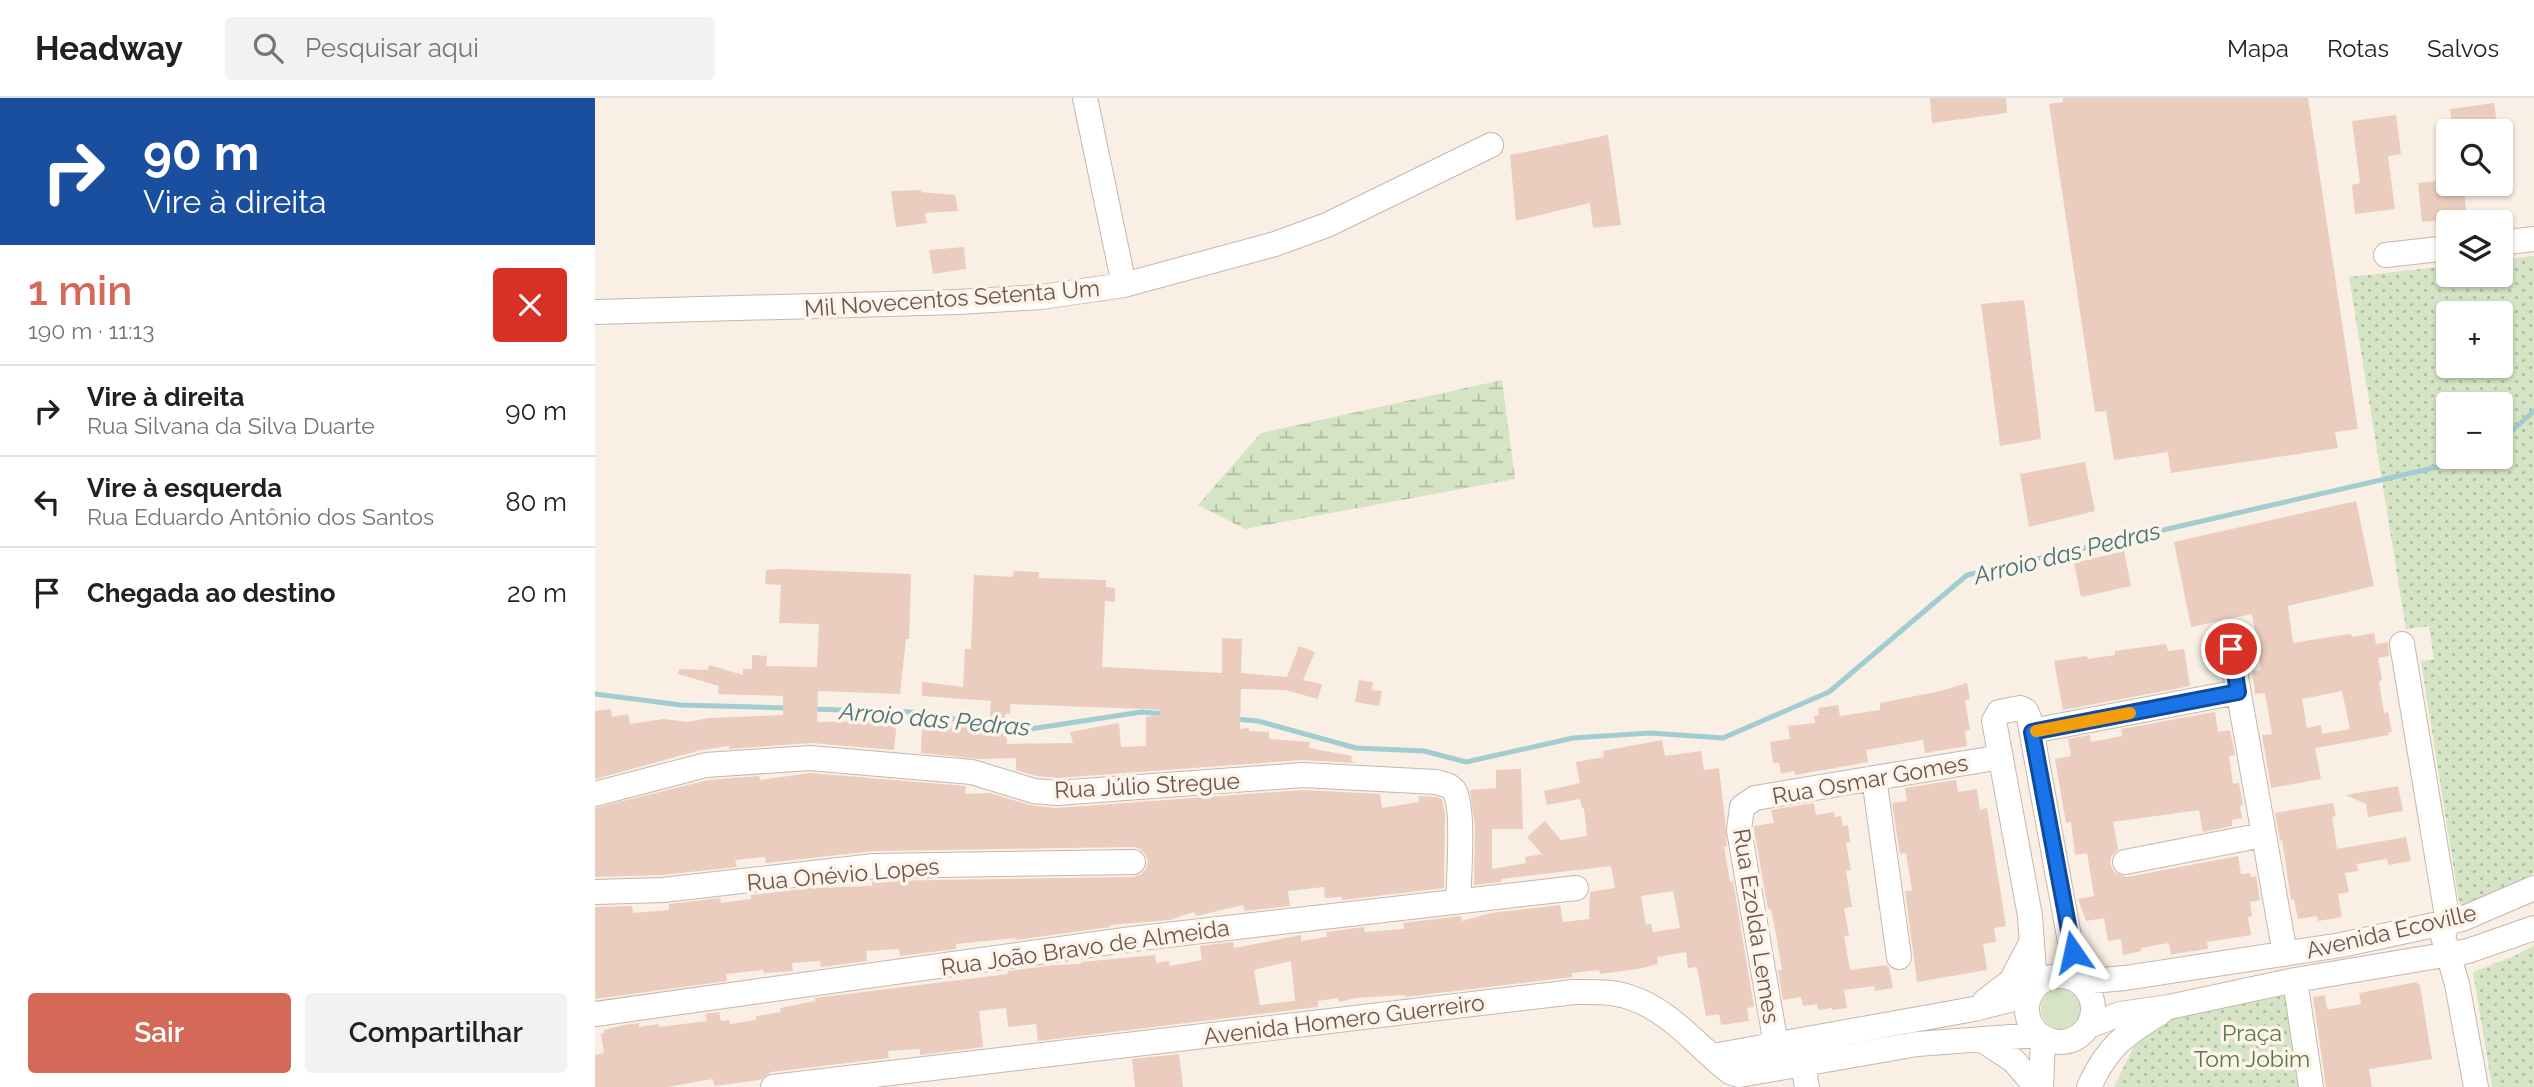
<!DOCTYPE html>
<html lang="pt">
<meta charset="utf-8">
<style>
:root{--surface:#fff;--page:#f2f2f2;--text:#202124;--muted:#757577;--line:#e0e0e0;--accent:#d46957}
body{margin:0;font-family:Raleway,sans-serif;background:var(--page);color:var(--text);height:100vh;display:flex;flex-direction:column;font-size:26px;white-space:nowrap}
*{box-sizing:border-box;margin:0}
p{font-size:23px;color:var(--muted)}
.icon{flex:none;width:38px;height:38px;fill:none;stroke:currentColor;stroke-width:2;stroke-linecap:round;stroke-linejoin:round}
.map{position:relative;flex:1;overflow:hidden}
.drawer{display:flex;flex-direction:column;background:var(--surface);width:595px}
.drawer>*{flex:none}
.top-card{background:#1a4fa0;color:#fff;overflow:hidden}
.fabs{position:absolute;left:1841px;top:21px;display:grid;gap:14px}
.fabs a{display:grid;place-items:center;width:77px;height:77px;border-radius:7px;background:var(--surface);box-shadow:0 2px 5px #0004;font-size:35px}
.pin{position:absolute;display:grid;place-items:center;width:60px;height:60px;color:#fff;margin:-30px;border:4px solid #fff;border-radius:50%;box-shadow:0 2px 7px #0007}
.me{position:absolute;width:77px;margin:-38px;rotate:349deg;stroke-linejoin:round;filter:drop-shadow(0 0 5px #0008)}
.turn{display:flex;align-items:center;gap:24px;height:147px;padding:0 28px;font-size:32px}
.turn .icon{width:91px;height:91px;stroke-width:2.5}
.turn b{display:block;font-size:49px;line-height:60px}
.round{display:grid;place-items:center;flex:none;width:74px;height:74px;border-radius:7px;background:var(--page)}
.summary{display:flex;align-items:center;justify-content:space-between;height:119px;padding:0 28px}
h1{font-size:42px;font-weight:600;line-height:52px;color:var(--accent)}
.cta{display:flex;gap:14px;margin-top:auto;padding:14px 28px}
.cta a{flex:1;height:80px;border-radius:7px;background:var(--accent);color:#fff;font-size:28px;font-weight:600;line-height:80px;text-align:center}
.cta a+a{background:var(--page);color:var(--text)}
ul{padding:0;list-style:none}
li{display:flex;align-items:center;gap:21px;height:91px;padding:0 28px;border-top:2px solid var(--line)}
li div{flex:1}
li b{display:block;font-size:26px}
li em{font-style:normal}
header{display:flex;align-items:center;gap:42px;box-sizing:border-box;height:98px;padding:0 35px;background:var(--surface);border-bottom:2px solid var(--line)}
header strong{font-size:33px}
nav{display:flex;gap:38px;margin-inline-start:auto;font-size:24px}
.search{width:490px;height:63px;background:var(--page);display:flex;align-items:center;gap:18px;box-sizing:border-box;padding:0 24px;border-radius:7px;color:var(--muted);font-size:26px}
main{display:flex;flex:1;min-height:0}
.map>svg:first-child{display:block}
.grass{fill:#d4e4c4}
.wetland{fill:url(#wetland-marsh)}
.park{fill:url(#park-dots);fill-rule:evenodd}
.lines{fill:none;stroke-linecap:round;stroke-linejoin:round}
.stream{stroke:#a2cdd0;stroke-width:5}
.building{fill:#ebcdbf;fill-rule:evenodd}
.minor-casing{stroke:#c8b6ac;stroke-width:26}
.minor{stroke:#fff;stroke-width:24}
.route-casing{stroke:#114b97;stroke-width:18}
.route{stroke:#1a73e8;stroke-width:12}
.slow{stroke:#f59e0b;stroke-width:12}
.labels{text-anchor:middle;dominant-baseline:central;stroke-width:7;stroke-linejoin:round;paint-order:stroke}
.street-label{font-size:23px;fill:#6e564d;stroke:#fcf3e9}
.park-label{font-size:23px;fill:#5b7849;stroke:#fcf3e9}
.water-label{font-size:24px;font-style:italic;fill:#477478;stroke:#fcf3e9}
</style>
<header>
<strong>Headway</strong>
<div class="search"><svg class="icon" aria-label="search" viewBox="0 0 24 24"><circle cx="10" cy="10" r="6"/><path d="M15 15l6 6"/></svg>Pesquisar aqui</div>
<nav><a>Mapa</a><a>Rotas</a><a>Salvos</a></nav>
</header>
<main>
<section class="drawer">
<div class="top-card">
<div class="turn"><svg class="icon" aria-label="right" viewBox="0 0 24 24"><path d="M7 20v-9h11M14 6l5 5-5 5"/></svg><div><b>90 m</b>Vire à direita</div></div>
</div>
<div class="summary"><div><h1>1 min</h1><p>190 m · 11:13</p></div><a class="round" style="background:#d93025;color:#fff"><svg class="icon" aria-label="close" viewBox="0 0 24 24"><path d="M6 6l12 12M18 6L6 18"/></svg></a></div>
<ul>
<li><svg class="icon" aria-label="right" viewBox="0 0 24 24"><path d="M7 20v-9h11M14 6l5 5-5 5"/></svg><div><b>Vire à direita</b><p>Rua Silvana da Silva Duarte</p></div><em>90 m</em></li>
<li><svg class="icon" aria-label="left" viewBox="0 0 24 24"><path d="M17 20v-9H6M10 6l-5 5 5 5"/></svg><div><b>Vire à esquerda</b><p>Rua Eduardo Antônio dos Santos</p></div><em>80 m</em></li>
<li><svg class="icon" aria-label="arrive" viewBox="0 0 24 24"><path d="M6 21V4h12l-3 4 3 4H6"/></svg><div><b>Chegada ao destino</b></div><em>20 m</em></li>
</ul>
<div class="cta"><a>Sair</a><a>Compartilhar</a></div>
</section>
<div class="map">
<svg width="1939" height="989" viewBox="0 0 1939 989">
<defs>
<pattern id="wetland-marsh" width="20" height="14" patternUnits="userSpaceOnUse" patternTransform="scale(1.75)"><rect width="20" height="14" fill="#d4e4c4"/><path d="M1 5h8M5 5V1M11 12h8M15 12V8" fill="none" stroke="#b0bca1"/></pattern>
<pattern id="park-dots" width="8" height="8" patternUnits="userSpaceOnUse" patternTransform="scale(1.75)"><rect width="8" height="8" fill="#d4e4c4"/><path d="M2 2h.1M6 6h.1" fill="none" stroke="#b0bca1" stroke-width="1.8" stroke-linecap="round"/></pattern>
</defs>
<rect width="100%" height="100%" fill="#f9efe4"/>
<path class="grass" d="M1446 910a23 23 0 1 1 46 0a23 23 0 1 1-46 0Z"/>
<path class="wetland" d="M907,282l13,99 -270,50 -47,-24 63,-72z"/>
<path class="park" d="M1939,158v617l-30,18 -44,17 -39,-247 13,-2 -5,-33 -23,3 -57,-352 99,-11v9h53v-15zM1853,215h53v53h-53zM1853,306h53v53h-53z
M1939,847v142h-42l-19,-115 44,-17z
M1693,897l13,92h-187l20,-41 37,-29z"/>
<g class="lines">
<path class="stream" d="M1906,337l13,-6 20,-18
M0,596l86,11 106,3
M216,611l100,3 113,18 117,-18 25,2
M640,621l23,2 98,27 68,3 42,11 107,-24 77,-5 73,5 106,-46 138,-117 475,-109 17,-9"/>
</g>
<path class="building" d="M1335,0h76l1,15 -75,10z
M1468,0h245l50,331 -23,3 3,16 -167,25 -3,-21 -54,8 -8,-49 -11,1 -46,-308 14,-2z
M1899,5l4,28h-40l-1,-8 -5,1 -2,-15z
M1801,17l5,39 -13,2 7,53 -40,5 -3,-29 8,-2 -8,-62z
M1013,37l13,90 -28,3 -3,-25 -74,18 -6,-66z
M1853,82v4h15l4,33 -45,5 -4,-39z
M326,92v2l34,3 3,16 -33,2 2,10 -31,4 -5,-36z
M369,149l2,22 -33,5 -4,-24z
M1429,202l17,139 -41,7 -19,-142z
M1490,364l10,49 -66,16 -9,-53z
M1761,403l18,85 -86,20 5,37 49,-8 9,-1 1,3 22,-4 2,11 12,-2 1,14 -11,2 4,21 -3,3 5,31 4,-1 4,20h-4l1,3 -74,13 6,31 -50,9 -9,-53 10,-1 -7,-41 -10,1 -1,-9 -2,-14 9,-1 -9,-56 -61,13 -17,-85zM1747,593l8,38 -28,5 -1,-9 -14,3 -5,-29z
M1529,453l7,35 -50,11 -7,-34z
M186,471l130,5 -2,65h-3l-6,55 -82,-3 -1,31 80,-1 -3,29 -83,-7 -82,6v-3l-28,4 -106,29v-68l16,-2 1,8 16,-3 2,10 33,-5 26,3 19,-4 75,-3v-19l-65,-2 1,-8 -41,-12 1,-5 29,1 1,-5 34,10v-6h9v-14l15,1 -1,10 51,1 2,-43 -40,-1 2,-38 -16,-1 1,-14z
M419,473l25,1v6l67,2v7l9,1v14l-10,-1 -3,66 120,6v-35l20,1 -1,34 46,4 12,-31 16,6 -12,28 19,4 -4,15 -33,-9 -44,-1 -1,40 9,-1v3l20,1v7l41,3 -1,6 43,8 -1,5 6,2 -55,-3 -245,18 -20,-2 -21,-6v-12l-36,1 -59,-6 1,-29 25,4v-2l42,3 2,-28 -69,-5v-14l41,5 2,-38h6l3,-74 39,2zM415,606l135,5 15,1v5l-14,2v29l-25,1 -2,-24 -49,9 3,11 -66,1 -2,-30h5z
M1571,546l2,7 16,-2 6,37 -127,24 -9,-49 33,-5 1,3 27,-4v-4z
M764,582l14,2 -1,8 10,1 -3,15 -24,-4z
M1372,585l3,16 -5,1 5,30 -5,1 2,15 -42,7 -2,-13 -57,10 2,12 -73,13 -1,-4 -13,3 -2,-11h-6l-3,-21 20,-3 -2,-13 27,-3 -1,-7 5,-1 -1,-7 20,-3 2,11 40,-6v-7l61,-12z
M1620,614l3,20 12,-2 5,25 -6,1 4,28 6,-1 4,22 -3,1 2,12 -10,2v6l-29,6 -4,-22 -86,12 5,27 -7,8 -1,7 4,8 13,5 111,-21 3,18 9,-1 1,4 5,-1 4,24 -10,2 2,14 -4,1 3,18 -44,7 1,7 -29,4 -8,2 -2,-12 -28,5v3l-18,4 -2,-16 -13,2 -4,-23 -18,3 -8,-22 16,-3 -7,-43 -12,2 -4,-33 -5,1 -11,-64 16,-3 -3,-17 22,-4 1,7 31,-6 -1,-7z
M1067,642l3,16 36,-5 3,19 15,-2 6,51 2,27 -3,1 6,35 3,-1 21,126 -7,1 2,13 -28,4 -2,-11 -13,2 -9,-49 -9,1 -2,-16 -29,5 1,7 -20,5 -38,5 -1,-4 -27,3v4l-167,20v-2l-49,3 -17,4 -1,-4 -20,3v6l-280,34 -2,-17 -28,3 -2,-19 -27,3 4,36 -63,8v-6l-32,2 1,7 -118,14 -11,8 -46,6 -1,-7 -46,8h-72v-32l9,-2 -3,-19 3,-1v-3l20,-5 15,-2v4l20,-3v3l48,-6 -2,-7 14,-2 2,9 8,-1 1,4 26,-4v-4l25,-4 -1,-4 35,-7v-3l193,-24v-3l47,-6 26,-1v-2l74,-7 1,8 13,-2 1,5 32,-6 -2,-14 33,-4 1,6 67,-13v6l26,-4 -1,-5 38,-5 1,5 39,-3 -1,-6 58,-7 1,5 29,-8 69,-8 3,17 26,-3 1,-27 25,-4 -4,-22 -110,13v3l-27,3 1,-58 -5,-37 26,-2v-18l25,-1 2,60h-31v40l34,-6 -1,-6 17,-3 -15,-17 18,-16 16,19 26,-4 -3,-28h-2l-2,-9 -33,6 -3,-14 36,-8 -4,-21 28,-5 -1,-6zM1078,793l7,37 -27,4 -2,-8 -5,1 -5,-29zM696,863l4,40 -35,4 -6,-35z
M215,675l156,13 -1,8 25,-1 40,12 26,3 247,-18 77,4 2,14 37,-6v-6l18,1 5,2 3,15 -1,74 -102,12v-3l-17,1 -1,-11 -36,4 2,15 -45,5 -2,-6 -47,11 -2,-4 -24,8 -60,5v2l-94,13 -1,-2 -59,6v5l-56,7 -1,-7 -33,2 1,10 -46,6 -1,-6 -28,2 1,8 -29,2 -1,-3 -37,4 1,7 -132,18v-92l37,-1 1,7 36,-3v-6l51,-6 1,5 30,-4v-4l59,-7 62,-2v-5h3l258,-4 8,-3 5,-5 2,-8 -3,-7 -5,-5 -7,-2 -259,4 -108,12 -1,-6 -30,3 2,7 -75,8 -67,2v-69l113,-28 51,-4 1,4z
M1361,682l2,12 19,-3 3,21 7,-2 19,118 -12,2 2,14 -13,2 4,26 -70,12 -12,-91 7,-1 -6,-37 -6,1 -8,-51 15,-2 -2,-13z
M1803,688l5,25 -35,6 -2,-13 -20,-9z
M1219,705l2,12 18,-3 1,5 6,-1 2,10 5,-1 2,17 -4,1 5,27 -5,1 6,36 -8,1 5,28h-5l6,34 37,-5 2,3 4,20 -18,3 -1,-5 -30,4 3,18 -15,2v-2l-14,2 -1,-6 -14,2 -2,-9 -18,3 -5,-30h4l-6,-36 -5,-25h-3l-14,-79v-4l20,-3 -3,-13z
M1738,705l3,13 -4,1 5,32 69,-12 5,24 -23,4 -1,-6 -30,5 1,7 -13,2 4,19 -11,2 4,23 -24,4 -1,-5 -19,3 -4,-20 -3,1 -9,-60 -2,1 -5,-28z
M1821,884l4,4 12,73 -63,10 3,18h-46l-13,-90 12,-2 2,14h4l30,-5 -2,-11z
M584,956l4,33h-48l-3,-28z"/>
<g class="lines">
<g class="minor-casing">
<path id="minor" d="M490,0l39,187
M1906,145l33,-4
M1791,157l62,-7
M0,214l363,-10 83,-5 83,-12 151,-41 52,-19 164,-80
M1807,546l46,278 -5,14 14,48 19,103
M1636,551l54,305
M1437,633l206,-39
M1279,680l25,179
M0,696l111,-29 104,-7 162,14 62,19 23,2 246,-18 133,7c8,2 15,3 19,10 9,17 4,87 3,109
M1530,764l138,-27
M0,794l68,-2 211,-24 259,-4
M1432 911a33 33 0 1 1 66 0a33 33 0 1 1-66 0Z
M1700,882l16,107
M1485,884l45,-4 216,-33 121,-26 72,-31
M1440,888l-5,-70 -36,-195 5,-9 21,-4 6,3 3,7 48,262
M1390,903l26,-20 20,-38
M0,916l537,-75 444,-51
M1494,928l31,-12 49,-7 126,-27 173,-29 66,-23
M1386,941l33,22 22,26
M1181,947l-37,-215 3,-23 13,-9 246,-41
M1118,958l261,-47 55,-14
M1208,966l4,23
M178,989l801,-95c18,0 37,-1 55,5 41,13 68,49 101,75l9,3 178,-31 121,-9
M1446,989l2,-49
M1494,989c18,-40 35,-52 71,-74"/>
</g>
<use href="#minor" class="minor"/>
</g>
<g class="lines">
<g class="route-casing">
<path id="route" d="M1478,854l-41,-220 206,-40 -7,-43"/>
</g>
<use href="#route" class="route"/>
<path class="slow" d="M1441,633l94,-18"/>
</g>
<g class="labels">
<g class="street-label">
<text transform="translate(357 200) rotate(-4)">Mil Novecentos Setenta Um</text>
<text transform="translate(1275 681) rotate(-10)">Rua Osmar Gomes</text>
<text transform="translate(552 687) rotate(-3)">Rua Júlio Stregue</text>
<text transform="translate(248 776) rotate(-5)">Rua Onévio Lopes</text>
<text transform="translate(1162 828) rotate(81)">Rua Ezolda Lemes</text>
<text transform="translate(1796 833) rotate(-13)">Avenida Ecoville</text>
<text transform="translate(490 849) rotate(-8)">Rua João Bravo de Almeida</text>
<text transform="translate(749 921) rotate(-7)">Avenida Homero Guerreiro</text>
</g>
<g class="park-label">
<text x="1657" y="934">Praça<tspan x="1657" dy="26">Tom Jobim</tspan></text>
</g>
<g class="water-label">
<text transform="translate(1472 455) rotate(-14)">Arroio das Pedras</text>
<text transform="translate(340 621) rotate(5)">Arroio das Pedras</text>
</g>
</g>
</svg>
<div class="fabs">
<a><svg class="icon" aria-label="search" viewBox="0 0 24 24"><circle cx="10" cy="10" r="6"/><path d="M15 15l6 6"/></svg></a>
<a><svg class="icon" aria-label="layers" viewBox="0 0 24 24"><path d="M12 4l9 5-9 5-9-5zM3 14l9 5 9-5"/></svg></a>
<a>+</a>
<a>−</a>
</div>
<div class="pin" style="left:1636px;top:551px;background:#d93025"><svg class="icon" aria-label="arrive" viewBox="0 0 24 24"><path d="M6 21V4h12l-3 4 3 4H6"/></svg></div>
<svg class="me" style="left:1478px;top:854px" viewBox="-20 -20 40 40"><path d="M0-17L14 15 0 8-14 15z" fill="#1a73e8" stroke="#fff" stroke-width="4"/></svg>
</div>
</main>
